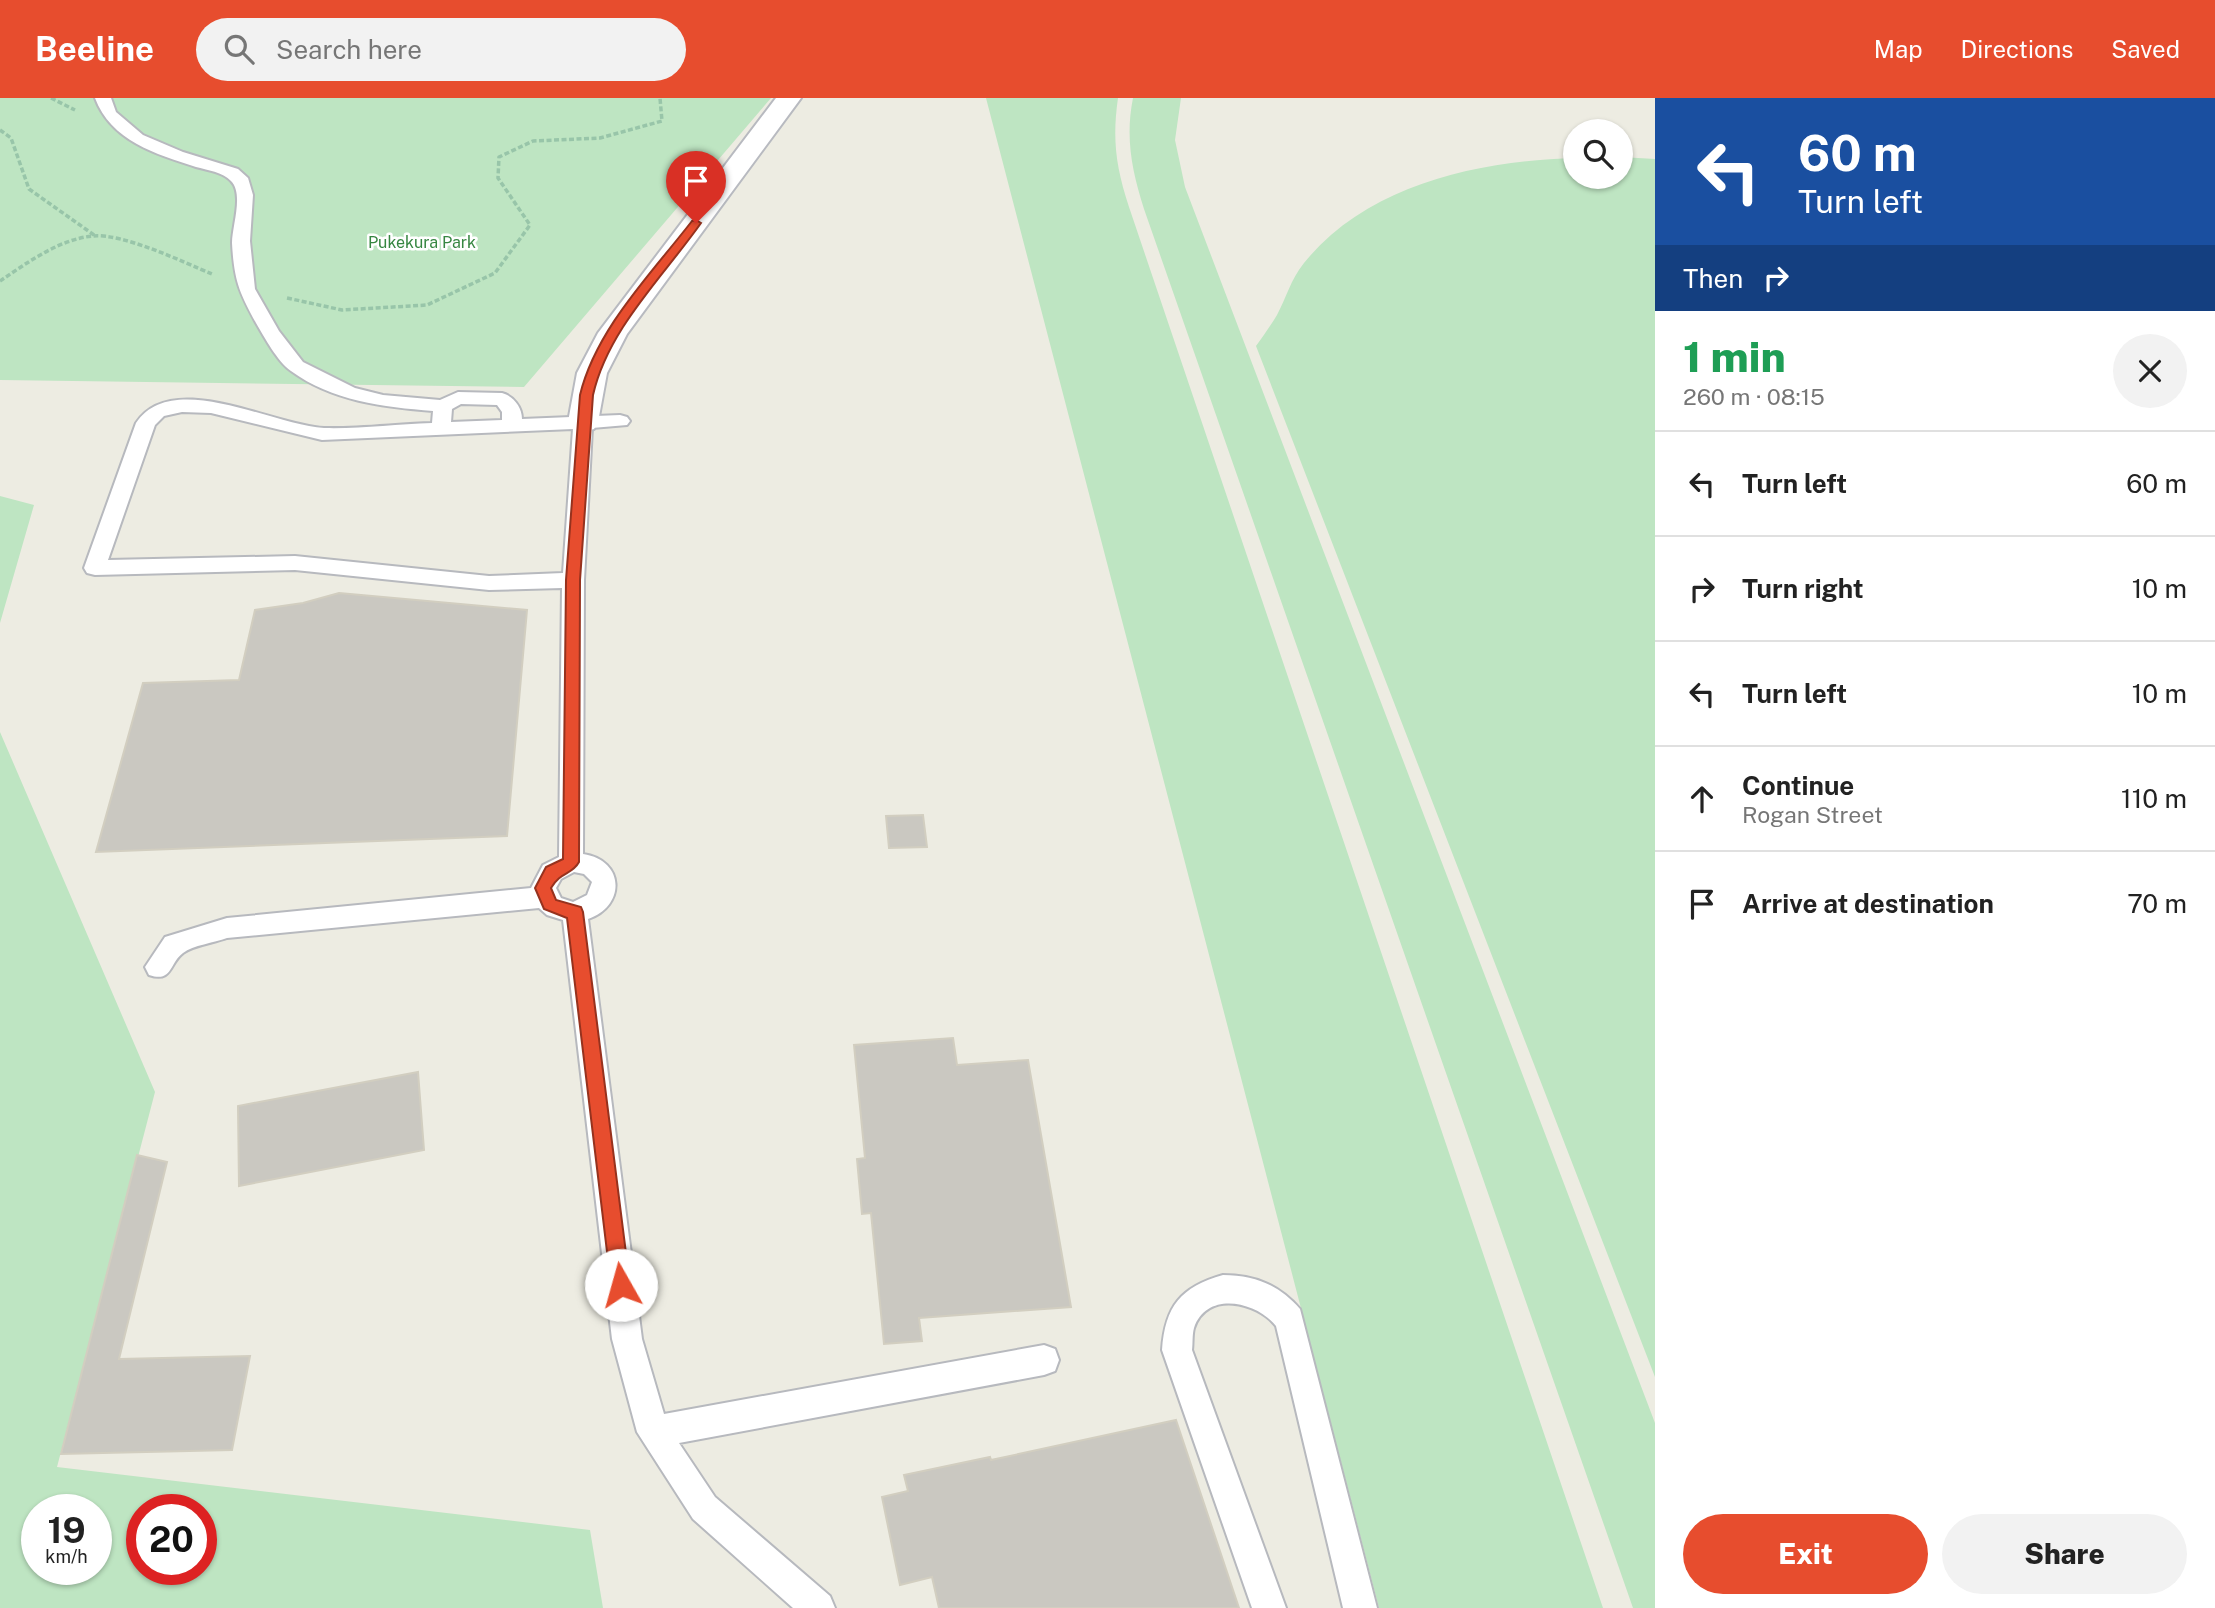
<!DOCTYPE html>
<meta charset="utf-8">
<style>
:root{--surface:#fff;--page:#f2f2f2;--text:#222;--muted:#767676;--line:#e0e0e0;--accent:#e74d2e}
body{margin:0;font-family:"Public Sans",sans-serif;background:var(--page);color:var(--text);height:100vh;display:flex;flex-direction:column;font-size:26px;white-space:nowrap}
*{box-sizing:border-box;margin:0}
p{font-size:23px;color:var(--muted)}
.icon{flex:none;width:38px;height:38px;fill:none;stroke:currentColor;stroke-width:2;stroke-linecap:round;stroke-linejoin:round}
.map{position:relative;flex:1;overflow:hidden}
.sheet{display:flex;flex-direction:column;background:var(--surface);width:560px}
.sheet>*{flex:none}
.top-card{background:#1a4fa0;color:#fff;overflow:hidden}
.fabs{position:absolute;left:1563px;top:21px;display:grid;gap:14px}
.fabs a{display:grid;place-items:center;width:70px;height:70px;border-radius:50%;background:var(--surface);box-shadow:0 2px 5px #0004;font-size:35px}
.speed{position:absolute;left:21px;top:1396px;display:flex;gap:14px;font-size:35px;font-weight:700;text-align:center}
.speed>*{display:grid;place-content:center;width:91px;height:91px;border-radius:50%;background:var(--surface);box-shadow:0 2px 5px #0004;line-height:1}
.speed small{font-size:18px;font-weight:400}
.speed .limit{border:10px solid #d22;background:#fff;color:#111}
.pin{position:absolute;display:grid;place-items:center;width:60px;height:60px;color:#fff;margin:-72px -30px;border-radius:50% 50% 50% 0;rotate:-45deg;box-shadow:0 0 7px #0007}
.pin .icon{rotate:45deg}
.me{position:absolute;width:77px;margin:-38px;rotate:353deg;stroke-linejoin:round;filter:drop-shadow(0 0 5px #0008)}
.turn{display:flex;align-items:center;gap:24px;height:147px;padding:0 28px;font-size:32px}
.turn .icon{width:91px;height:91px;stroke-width:2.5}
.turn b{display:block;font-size:49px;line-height:60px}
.then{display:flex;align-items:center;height:66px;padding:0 28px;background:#0003;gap:14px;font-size:26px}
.round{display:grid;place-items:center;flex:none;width:74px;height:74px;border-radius:37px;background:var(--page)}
.overview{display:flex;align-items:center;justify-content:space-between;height:119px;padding:0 28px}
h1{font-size:42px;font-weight:800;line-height:52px;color:#1e9e55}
.button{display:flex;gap:14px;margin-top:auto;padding:14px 28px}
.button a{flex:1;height:80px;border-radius:42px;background:var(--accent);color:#fff;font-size:28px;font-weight:800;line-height:80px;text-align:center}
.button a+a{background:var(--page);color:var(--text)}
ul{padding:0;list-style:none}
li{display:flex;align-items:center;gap:21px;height:105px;padding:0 28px;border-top:2px solid var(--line)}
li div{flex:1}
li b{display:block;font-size:26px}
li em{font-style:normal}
header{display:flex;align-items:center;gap:42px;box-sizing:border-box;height:98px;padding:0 35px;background:var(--accent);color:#fff}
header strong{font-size:33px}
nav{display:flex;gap:38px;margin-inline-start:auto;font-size:24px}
.search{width:490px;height:63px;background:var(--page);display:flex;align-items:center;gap:18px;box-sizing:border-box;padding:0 24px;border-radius:38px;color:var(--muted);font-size:26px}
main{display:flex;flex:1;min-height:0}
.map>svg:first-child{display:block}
.green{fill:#bee5c2;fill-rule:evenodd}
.building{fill:#cac8c1;stroke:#d2cec0;stroke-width:2}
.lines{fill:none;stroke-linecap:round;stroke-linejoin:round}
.lane-casing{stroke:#b7b9be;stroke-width:4}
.secondary-casing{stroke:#b8bac0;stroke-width:4}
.path{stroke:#98c5a9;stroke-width:3.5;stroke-dasharray:5 2.5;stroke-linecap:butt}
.lane{fill:#fff;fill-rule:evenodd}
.secondary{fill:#fff;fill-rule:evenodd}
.route{fill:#e74d2e;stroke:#96321e;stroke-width:2}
.labels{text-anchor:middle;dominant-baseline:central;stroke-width:5;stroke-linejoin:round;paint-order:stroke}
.far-park-label{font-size:16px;fill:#368641;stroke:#fff}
</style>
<header>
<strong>Beeline</strong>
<div class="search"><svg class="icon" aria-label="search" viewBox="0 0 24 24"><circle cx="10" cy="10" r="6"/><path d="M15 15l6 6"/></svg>Search here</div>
<nav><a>Map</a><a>Directions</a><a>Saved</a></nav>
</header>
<main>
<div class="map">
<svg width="1655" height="1510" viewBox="0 0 1655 1510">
<rect width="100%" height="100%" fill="#edece2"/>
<path class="green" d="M0,0h771l-247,289 -524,-7z
M986,0h132c-6,42 -2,69 11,109l474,1401h-224z
M1133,0h48l-6,42 10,47 470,1236v185h-22l-489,-1399c-12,-38 -19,-71 -11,-111z
M1621,59l34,2v1218l-399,-1031c7,-10 15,-21 21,-31 10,-19 13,-34 27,-52 64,-79 175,-102 271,-105v19h45z
M0,398l34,9 -34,118z
M0,634l155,360 -98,375 533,63 13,78h-603zM37,1412h59v60h-59zM142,1412h59v60h-59z"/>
<path class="building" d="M339,495l188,17 -20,226 -411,16 47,-169 96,-3 16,-70 48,-7z
M923,717l4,32 -38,1 -3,-32z
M953,940l4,27 71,-5 43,247 -152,11 3,23 -38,3 -13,-131 -9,1 -5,-55 8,-1 -11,-113z
M418,974l6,78 -185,36 -1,-80z
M137,1057l30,7 -48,197 131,-3 -18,94 -171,4z
M1176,1322l63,188h-300l-7,-31 -32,8 -18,-88 26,-6 -4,-16 86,-18 1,3z"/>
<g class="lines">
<g class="lane-casing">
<path id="lane" d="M95,0h16l5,14 27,23 40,17 55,17 10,9 5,17 -3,46 5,48 24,42 24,31 52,26 28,7 57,5 18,-8 44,1c11,3 20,14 20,26l98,-4 7,2 3,4 -3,4 -35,3 -8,152 -1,274c42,6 43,52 5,65l54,420 22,75 380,-69 11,4 4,11 -4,11 -11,4 -365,68 36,54 115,99 5,12h-42l-100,-89 -56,-87 -25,-93 -49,-419 -16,-5 -8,-7 -312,30c-13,5 -34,7 -44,15 -14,10 -10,30 -34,22l-4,-8 20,-30 62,-19 304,-30 12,-23 16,-8 3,-269 -73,2 -194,-20 -200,5 -8,-2 -3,-5 52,-145c36,-55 138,3 188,5 36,1 72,-4 108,-5l1,-12c-50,-4 -101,-10 -142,-40 -14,-10 -26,-33 -35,-48 -17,-31 -22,-43 -24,-80 0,-17 12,-49 -1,-62 -8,-9 -24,-11 -35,-14 -40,-13 -85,-26 -101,-69zM461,306l36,1 5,7v8l-51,2 1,-13zM182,314l29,1 111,27 251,-11 -10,144 -74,3 -194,-20 -187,4 47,-135 9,-9zM574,774l10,2 8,8 -5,13 -14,7 -12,-4 -5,-10 5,-9z
M1223,1177c32,0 56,10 77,34l77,299h-34l-67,-282c-19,-24 -69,-36 -82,2 -2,7 -1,15 -2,22l94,258h-34l-90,-258c3,-44 19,-63 61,-75z"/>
</g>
<g class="secondary-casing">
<path id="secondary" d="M776,0h25l-174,236 -20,39 -9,49 -4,7 -11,3 -11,-3 -4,-7 9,-49 21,-40z"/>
</g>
<path class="path" d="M51,0l24,12
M0,32l11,8 18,51 65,46
M0,183c27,-18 59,-42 93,-45 30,-3 90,26 119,38
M287,200l55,12 85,-5 68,-32 35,-48 -32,-47 1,-21 34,-16 67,-3 62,-17 -2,-23"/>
<use href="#lane" class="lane"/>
<use href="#secondary" class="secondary"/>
</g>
<path class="route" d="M696,122l5,3c-38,54 -93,106 -108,172l-13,185 -1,282c-7,13 -18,9 -28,26l5,12 25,7 2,5 47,373 -3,7 -6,2 -7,-2 -3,-7 -44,-367 -23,-9 -9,-21 11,-21 17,-8 3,-279 14,-185c16,-66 71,-121 112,-174z"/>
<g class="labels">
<g class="far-park-label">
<text x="422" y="144">Pukekura Park</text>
</g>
</g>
</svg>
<div class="fabs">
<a><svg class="icon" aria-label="search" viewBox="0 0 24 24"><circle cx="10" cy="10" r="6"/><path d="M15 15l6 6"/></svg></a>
</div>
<div class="speed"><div>19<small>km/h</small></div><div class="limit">20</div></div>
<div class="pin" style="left:696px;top:125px;background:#d93025"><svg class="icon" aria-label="arrive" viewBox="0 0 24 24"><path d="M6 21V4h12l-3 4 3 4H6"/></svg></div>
<svg class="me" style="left:621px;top:1187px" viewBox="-20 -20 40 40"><circle r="19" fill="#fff"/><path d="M0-13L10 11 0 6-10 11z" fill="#e74d2e"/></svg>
</div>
<section class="sheet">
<div class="top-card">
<div class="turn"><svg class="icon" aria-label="left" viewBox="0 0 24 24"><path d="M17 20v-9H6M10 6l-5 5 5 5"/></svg><div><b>60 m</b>Turn left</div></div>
<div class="then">Then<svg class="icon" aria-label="right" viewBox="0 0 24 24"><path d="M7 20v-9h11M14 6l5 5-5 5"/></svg></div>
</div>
<div class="overview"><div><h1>1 min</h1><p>260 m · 08:15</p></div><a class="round"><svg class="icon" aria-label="close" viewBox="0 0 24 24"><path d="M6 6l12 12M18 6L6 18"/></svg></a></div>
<ul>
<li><svg class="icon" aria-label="left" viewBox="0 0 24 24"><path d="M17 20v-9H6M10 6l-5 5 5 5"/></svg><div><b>Turn left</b></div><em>60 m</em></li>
<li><svg class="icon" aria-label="right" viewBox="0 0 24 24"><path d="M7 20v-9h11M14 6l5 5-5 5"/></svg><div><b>Turn right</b></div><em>10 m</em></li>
<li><svg class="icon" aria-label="left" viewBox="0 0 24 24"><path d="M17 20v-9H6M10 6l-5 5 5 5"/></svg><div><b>Turn left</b></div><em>10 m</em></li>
<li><svg class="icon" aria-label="ahead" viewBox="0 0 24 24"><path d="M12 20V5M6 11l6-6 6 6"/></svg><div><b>Continue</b><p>Rogan Street</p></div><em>110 m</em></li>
<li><svg class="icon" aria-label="arrive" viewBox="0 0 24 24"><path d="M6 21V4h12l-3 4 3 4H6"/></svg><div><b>Arrive at destination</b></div><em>70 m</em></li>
</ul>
<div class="button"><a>Exit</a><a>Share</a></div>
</section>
</main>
